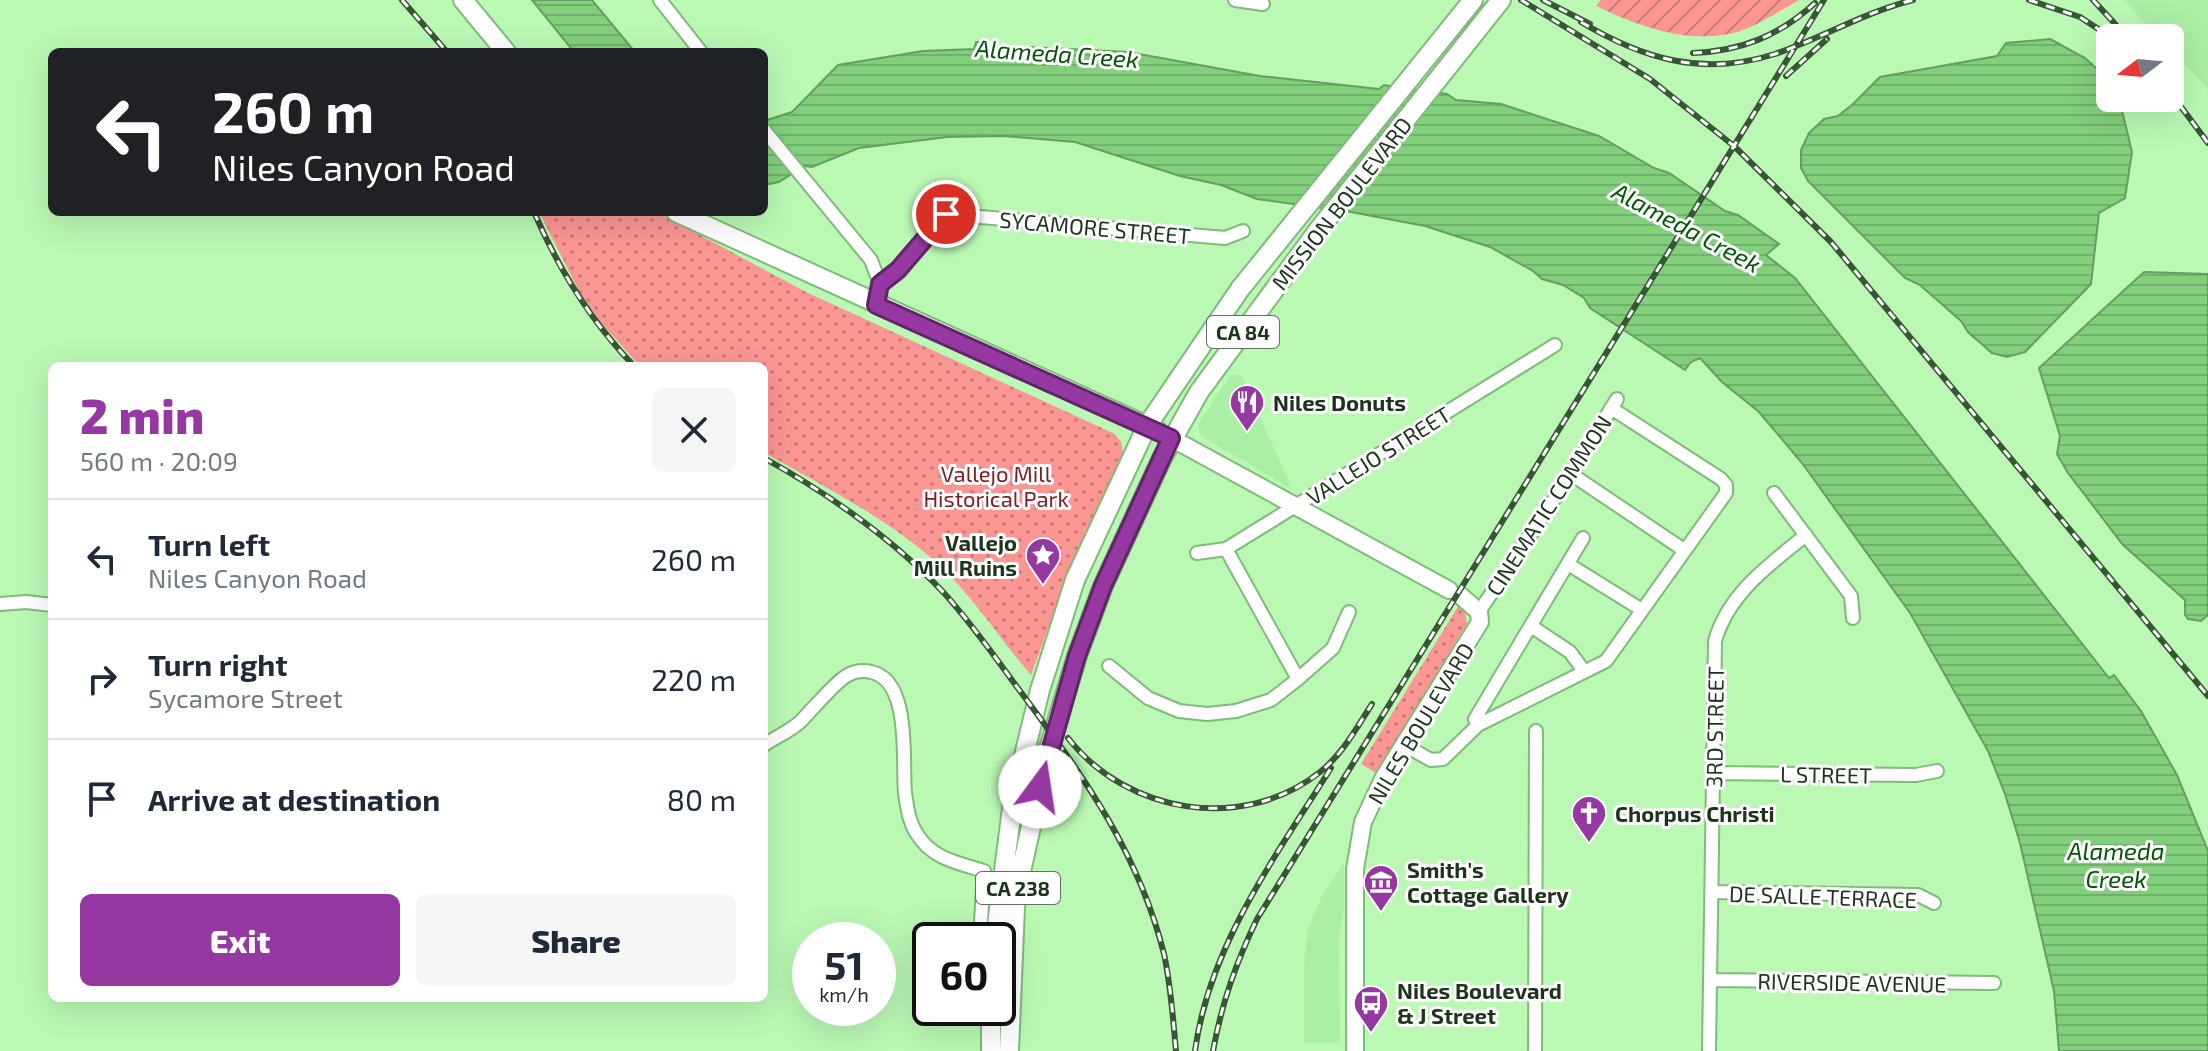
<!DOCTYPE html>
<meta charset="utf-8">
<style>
:root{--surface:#fff;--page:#f6f6f7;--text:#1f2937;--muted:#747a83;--line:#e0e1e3;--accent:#9538a2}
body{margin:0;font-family:"Exo 2",sans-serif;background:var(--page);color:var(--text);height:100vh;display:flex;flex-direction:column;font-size:30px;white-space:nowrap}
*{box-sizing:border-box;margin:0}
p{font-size:26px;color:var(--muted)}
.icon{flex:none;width:44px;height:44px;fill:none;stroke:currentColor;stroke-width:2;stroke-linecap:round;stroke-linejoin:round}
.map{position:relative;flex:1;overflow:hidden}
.panel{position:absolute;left:48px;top:362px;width:720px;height:640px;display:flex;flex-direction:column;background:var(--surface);border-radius:12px;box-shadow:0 8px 32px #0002}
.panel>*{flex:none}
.hud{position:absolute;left:48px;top:48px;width:720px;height:168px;border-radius:12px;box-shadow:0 8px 32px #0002;background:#202124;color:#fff;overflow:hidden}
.needle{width:52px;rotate:254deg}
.fabs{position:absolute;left:2096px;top:24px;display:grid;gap:16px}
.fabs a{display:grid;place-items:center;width:88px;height:88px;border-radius:12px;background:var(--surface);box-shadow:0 8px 32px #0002;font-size:40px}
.speed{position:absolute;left:792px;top:922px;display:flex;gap:16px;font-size:40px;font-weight:700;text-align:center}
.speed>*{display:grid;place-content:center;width:104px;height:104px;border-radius:50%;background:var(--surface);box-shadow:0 8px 32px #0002;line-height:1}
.speed small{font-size:20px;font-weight:400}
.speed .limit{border:4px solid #111;border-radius:12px;background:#fff;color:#111}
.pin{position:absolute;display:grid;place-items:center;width:68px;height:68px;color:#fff;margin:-34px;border:4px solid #fff;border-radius:50%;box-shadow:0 2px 8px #0007}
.me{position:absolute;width:88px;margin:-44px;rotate:14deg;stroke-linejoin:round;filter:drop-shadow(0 0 6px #0008)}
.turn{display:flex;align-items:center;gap:28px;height:168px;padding:0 32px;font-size:36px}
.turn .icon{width:104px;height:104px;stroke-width:2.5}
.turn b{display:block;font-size:56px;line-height:68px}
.round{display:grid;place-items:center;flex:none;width:84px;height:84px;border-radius:12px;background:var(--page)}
.head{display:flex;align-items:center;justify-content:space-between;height:136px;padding:0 32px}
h1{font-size:48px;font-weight:800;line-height:60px;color:var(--accent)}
.cta{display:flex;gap:16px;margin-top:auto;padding:16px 32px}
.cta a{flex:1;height:92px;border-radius:12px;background:var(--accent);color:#fff;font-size:32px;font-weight:800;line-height:92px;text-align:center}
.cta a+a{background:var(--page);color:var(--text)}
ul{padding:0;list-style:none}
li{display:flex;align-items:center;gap:24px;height:120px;padding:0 32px;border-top:2px solid var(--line)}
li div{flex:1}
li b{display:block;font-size:30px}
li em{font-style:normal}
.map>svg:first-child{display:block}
.built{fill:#abeea5}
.grass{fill:url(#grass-dots)}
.garden{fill:url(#garden-furrows)}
.water{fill:url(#water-rules);stroke:#63a05f;stroke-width:2}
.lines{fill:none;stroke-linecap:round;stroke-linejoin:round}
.minor-casing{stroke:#7fbb7a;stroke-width:16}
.secondary-casing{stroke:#7fbb7a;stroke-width:20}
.primary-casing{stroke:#7fbb7a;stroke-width:22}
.minor{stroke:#fff;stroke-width:12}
.secondary{stroke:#fff;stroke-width:16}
.primary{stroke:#fff;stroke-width:18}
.rail-casing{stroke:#365634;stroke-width:6}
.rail{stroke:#fff;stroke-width:3;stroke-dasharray:9;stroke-linecap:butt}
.route-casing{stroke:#612469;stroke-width:20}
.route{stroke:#9538a2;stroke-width:14}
.labels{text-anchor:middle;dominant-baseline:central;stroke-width:6;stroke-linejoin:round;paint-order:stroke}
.shield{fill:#fff;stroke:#5f715f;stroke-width:2}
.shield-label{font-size:20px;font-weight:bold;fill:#1b341a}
.street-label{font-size:22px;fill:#1b341a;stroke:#fff}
.poi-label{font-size:22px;font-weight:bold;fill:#1b341a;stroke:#fff;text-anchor:start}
.park-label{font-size:22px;fill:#7f1b22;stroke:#fff}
.water-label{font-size:24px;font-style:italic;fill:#005600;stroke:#fff}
</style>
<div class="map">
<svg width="2208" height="1051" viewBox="0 0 2208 1051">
<defs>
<pattern id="grass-dots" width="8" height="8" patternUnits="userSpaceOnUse" patternTransform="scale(2)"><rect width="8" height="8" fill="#fb9693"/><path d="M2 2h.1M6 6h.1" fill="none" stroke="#ca7b77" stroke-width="1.8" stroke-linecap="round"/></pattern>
<pattern id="garden-furrows" width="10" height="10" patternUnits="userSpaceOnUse" patternTransform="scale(2)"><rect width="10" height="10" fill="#fb9693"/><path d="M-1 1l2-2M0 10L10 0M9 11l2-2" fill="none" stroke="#ca7b77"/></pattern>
<pattern id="water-rules" width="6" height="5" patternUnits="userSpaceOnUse" patternTransform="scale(2)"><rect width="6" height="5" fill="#82cf7c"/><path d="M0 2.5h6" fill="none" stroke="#70b26b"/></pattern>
</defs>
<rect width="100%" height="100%" fill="#baf8b4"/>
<path class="built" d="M2124,0h84v89l-38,-40v-11h-11z
M1241,374l51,115 -91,-53 -3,-11 4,-7 28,-42z
M1344,863v44l-5,31 1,105h-36v-79l4,-35 14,-33z"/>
<path class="grass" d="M539,212h118l149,80 309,142 6,8 2,12 -57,126 -35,95c-31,-36 -56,-76 -91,-109 -51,-48 -117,-79 -176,-114v-86h-124l-37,-41 -23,-32z
M1459,605l6,6 2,13 -91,149 -15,-9z"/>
<path class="garden" d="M1601,0h198c-18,10 -47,29 -66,33 -48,11 -94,-7 -137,-27z"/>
<path class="water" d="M532,0h60l43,52h-61z
M2050,39l35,19 25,23v17h9l13,54 -7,46 -26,15 -8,71 -66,68 -18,5 -15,-4 -24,-21 -7,-11 -41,-36 -15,-7 -97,-97 -7,-13v-18l8,-17 15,-14 14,-3 15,-12 27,-27 117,-21 9,-13z
M976,42h3l2,6 47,-1 100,5 132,24 119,13 5,-4 63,9 9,6 45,4 98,32 55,32 15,5 56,38 13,4 41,29 -13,11 29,23 314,400 5,-3 27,36 36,64 31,76v200h-149l-5,-60 -34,-148 -15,-49 -17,-43 -78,-138 -108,-150 -43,-51 -37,-30 -22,-24 -9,4 -6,8 -95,-62 -6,-10 -21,-13 -21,-6 -9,-8 -43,-24 -65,-21 -74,-14 -94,-13 -36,-14 -41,-9 -105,-34 -71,-6 -57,1 -88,11 -47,19 -8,-1 -25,16 -15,3v-64l28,-9 46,-47 85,-14 51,-2z
M2144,272l64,2v341l-7,6 -13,-2 -3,-4v-15l-62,-55 -55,-72 -11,-19 3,-18 -21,-68z"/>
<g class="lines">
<g class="minor-casing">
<path id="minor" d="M660,0l41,52
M1235,0l28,4
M764,130l107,130 9,24 -4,21
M880,284l18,-14 48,-56 279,24 18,-7
M1571,474l113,76
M1774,493l77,103 2,22
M1226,549l72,130
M1197,553l29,-4 329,-204
M1568,564l74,46
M0,604l26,-2 26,3
M1479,612l92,-138 46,-75
M1531,626l39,26 14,19
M1109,666l39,32 31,13 28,3 29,-3 35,-11 27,-21 35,-31 16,-36
M1478,725l-3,-6 108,-181
M764,745c12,-8 26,-14 36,-23 10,-10 38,-43 48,-47 6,-4 16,-5 23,-3 41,8 31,92 34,121 2,14 4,29 12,41 15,25 42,29 67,37l-4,69
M1404,745l27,15 12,-1 35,-34 128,-64 120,-168v-8l-5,-6 -110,-71
M1714,773l202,2 21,-4
M1711,892l207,3 16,8
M1710,980l284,3
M998,996l11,14
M1535,1051l1,-320
M1709,1051l6,-410c13,-47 55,-77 91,-106"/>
</g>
<g class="secondary-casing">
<path id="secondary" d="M1171,438l278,152
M1355,1051v-182l8,-47 21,-45 96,-155 -1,-10 -18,-16"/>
</g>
<g class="primary-casing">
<path id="primary" d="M463,0l43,52
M676,212l482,219
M995,940l18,-139 27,-111 35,-110 72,-154 93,-137 233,-289
M991,1051v-43
M1009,1051l6,-144 5,-31 27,-121 30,-99 26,-70 59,-128 37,-66 120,-163 182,-229"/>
</g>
<use href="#minor" class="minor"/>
<use href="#secondary" class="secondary"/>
<use href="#primary" class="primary"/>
<g class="rail-casing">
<path id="rail" d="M402,0l45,52
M1521,0l129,79 84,67 97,96 377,454
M1543,0l47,24
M2029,0l51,17 32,21
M2093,0l35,38
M1581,22c62,37 122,55 194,32 47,-16 90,-42 138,-54
M1693,53c48,-2 86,-17 122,-50
M1786,76l41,-37
M2170,92l38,51
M534,212c25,58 56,108 100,154
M764,458c65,36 128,80 180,135 30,33 55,70 82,106 60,81 113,155 138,255 7,32 9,65 12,97
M1068,738c59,76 175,95 252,34 23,-18 37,-45 52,-68
M1195,1051c14,-105 81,-195 136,-283
M1213,1051c9,-49 23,-88 44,-132l567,-919"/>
</g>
<use href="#rail" class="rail"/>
</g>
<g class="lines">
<g class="route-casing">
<path id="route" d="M946,214l-48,56 -18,14 -4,21 295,133 -68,148 -26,70 -37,131"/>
</g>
<use href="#route" class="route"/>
</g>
<defs>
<g id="restaurant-pin" transform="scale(1.8)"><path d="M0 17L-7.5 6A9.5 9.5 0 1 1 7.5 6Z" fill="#9538a2" stroke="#fff"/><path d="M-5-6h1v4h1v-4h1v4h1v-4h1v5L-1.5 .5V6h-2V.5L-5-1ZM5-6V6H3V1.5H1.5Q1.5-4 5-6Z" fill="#fff"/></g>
<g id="sight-pin" transform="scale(1.8)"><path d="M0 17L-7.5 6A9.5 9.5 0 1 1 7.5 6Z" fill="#9538a2" stroke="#fff"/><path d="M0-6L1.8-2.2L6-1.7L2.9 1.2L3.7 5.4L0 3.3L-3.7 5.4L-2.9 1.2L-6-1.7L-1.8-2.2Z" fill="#fff"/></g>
<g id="church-pin" transform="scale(1.8)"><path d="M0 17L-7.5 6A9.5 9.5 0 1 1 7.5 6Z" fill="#9538a2" stroke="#fff"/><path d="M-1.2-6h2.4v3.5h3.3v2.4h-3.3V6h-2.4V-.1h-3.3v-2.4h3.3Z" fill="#fff"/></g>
<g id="museum-pin" transform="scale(1.8)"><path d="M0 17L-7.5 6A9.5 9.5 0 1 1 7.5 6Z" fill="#9538a2" stroke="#fff"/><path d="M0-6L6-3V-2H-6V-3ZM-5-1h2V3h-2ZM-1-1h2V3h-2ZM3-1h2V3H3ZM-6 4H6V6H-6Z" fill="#fff"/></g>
<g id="bus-pin" transform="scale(1.8)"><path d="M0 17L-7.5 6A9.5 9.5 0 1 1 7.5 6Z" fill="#9538a2" stroke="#fff"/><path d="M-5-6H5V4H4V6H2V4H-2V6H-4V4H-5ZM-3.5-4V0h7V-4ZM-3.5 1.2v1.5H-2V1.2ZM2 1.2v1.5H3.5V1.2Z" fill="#fff"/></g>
</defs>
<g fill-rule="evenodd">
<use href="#restaurant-pin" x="1247" y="402"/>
<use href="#sight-pin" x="1043" y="555"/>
<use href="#church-pin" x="1589" y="813"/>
<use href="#museum-pin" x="1381" y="882"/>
<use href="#bus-pin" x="1371" y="1003"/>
</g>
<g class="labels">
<g class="shield">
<rect x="1207" y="316" width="72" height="32" rx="6"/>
<rect x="976" y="872" width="84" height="32" rx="6"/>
</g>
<g class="shield-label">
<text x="1243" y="332">CA 84</text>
<text x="1018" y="888">CA 238</text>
</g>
<g class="street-label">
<text transform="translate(1341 203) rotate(-52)">MISSION BOULEVARD</text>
<text transform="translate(1095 227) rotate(5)">SYCAMORE STREET</text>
<text transform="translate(1378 455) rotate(-32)">VALLEJO STREET</text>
<text transform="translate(1548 505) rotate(-57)">CINEMATIC COMMON</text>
<text transform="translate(1420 723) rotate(-59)">NILES BOULEVARD</text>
<text transform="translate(1714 727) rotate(-89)">3RD STREET</text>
<text transform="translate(1826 774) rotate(1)">L STREET</text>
<text transform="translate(1823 896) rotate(2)">DE SALLE TERRACE</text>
<text transform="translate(1852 982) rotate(1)">RIVERSIDE AVENUE</text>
</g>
<g class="poi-label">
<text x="1273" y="402">Niles Donuts</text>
<text x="1017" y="542" text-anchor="end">Vallejo<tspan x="1017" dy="25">Mill Ruins</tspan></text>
<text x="1615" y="813">Chorpus Christi</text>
<text x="1407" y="869">Smith's<tspan x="1407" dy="25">Cottage Gallery</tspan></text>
<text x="1397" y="990">Niles Boulevard<tspan x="1397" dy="25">&amp; J Street</tspan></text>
</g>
<g class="park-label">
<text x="996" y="473">Vallejo Mill<tspan x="996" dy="25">Historical Park</tspan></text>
</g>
<g class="water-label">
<text transform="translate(1057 53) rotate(4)">Alameda Creek</text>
<text transform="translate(1687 227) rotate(28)">Alameda Creek</text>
<text x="2116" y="850">Alameda<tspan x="2116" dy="28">Creek</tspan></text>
</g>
</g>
</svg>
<div class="fabs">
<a><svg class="needle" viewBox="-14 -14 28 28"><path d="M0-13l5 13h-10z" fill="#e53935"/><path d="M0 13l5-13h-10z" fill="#747a83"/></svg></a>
</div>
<div class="speed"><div>51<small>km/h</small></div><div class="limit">60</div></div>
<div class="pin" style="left:946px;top:214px;background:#d93025"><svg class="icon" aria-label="arrive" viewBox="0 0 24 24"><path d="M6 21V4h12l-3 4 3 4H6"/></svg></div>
<svg class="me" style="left:1040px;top:787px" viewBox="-20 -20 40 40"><circle r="19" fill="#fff"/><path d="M0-13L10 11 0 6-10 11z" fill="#9538a2"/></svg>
<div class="hud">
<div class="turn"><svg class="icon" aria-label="left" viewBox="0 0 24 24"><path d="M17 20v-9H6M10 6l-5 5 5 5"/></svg><div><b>260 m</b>Niles Canyon Road</div></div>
</div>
<section class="panel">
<div class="head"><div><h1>2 min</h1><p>560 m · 20:09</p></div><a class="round"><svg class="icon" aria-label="close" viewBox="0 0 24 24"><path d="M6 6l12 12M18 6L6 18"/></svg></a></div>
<ul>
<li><svg class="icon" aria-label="left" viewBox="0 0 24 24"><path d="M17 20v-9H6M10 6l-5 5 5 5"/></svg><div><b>Turn left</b><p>Niles Canyon Road</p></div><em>260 m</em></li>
<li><svg class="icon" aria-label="right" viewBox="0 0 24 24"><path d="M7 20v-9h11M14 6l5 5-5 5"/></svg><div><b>Turn right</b><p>Sycamore Street</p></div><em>220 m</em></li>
<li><svg class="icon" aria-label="arrive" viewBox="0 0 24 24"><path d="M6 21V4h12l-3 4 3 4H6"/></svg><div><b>Arrive at destination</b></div><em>80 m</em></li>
</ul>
<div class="cta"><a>Exit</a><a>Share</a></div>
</section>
</div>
